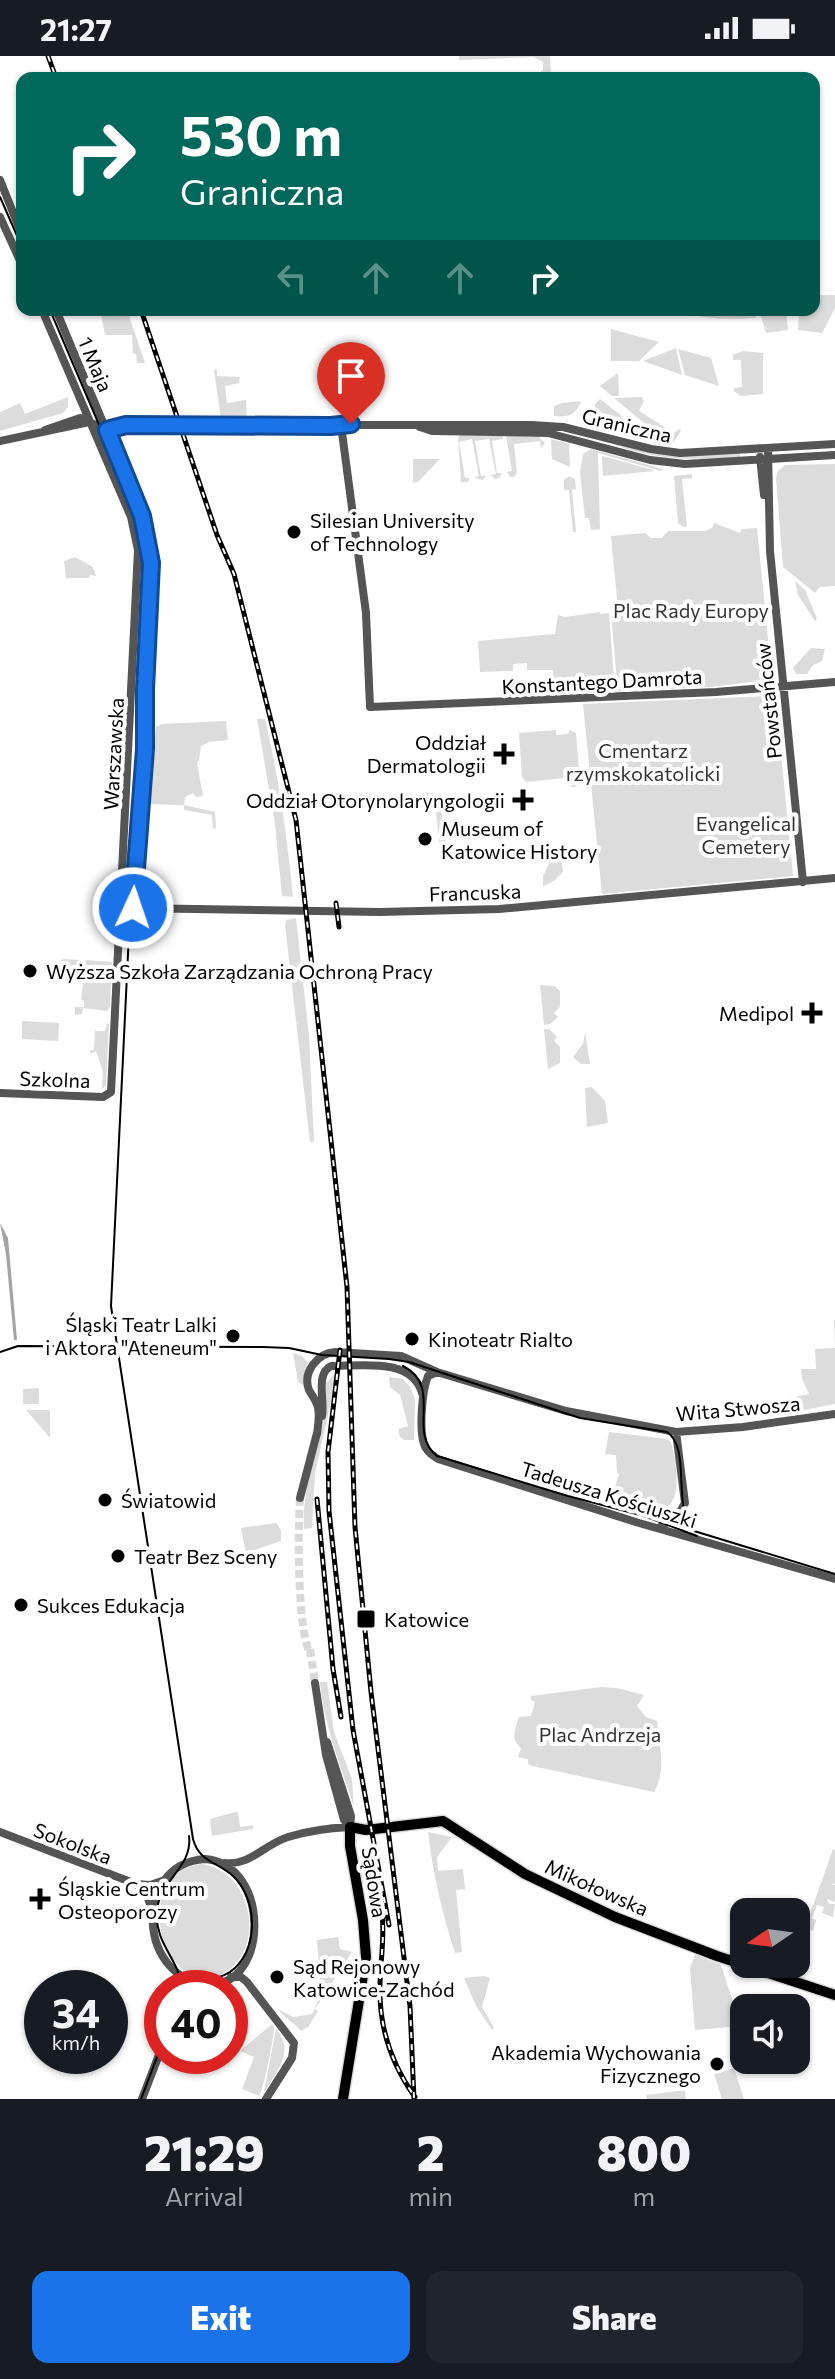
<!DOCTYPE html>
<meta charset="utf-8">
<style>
:root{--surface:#171b24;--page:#20242c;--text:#f1f3f6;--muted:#9ea1a6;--accent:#1a73e8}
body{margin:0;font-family:Commissioner,sans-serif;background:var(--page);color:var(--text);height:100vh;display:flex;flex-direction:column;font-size:30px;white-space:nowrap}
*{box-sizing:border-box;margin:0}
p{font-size:26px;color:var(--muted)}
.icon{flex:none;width:44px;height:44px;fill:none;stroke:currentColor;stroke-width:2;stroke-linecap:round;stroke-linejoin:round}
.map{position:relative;height:2043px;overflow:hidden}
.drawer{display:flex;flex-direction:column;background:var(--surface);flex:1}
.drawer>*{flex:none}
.hud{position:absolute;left:16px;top:16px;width:804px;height:244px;border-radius:16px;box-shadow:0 2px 6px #0004;background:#00695c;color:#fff;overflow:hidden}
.needle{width:52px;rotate:257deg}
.tools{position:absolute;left:730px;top:1842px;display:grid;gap:16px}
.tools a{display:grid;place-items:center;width:80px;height:80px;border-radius:16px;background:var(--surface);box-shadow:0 2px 6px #0004;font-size:40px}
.speed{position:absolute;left:24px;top:1914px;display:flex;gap:16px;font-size:40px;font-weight:700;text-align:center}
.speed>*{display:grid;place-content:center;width:104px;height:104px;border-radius:50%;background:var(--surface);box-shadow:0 2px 6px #0004;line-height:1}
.speed small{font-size:20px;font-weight:400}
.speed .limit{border:12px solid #d22;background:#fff;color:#111}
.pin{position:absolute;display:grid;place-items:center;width:68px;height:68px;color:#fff;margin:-82px -34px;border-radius:50% 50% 50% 0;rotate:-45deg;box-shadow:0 0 8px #0007}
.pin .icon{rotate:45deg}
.me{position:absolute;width:88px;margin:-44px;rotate:3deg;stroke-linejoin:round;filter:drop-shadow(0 0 6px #0008)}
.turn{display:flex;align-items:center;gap:28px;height:168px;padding:0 32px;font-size:36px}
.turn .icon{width:104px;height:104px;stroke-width:2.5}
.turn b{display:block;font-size:56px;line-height:68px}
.lanes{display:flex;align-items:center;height:76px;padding:0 32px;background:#0003;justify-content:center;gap:40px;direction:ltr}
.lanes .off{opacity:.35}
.eta{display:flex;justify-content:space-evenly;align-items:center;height:136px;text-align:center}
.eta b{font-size:48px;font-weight:800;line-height:56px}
.action{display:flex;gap:16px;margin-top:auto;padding:16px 32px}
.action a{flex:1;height:92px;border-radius:16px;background:var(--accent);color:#fff;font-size:32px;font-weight:800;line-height:92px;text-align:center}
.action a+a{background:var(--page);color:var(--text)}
.status{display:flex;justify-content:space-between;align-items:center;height:56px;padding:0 40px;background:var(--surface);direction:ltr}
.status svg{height:22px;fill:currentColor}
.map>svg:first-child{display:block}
.green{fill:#dcdcdc}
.water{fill:#a3a3a3}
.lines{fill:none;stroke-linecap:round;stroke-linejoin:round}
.minor-tunnel{stroke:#d9d9d9;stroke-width:8;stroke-dasharray:8 4;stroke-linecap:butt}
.major-casing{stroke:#dbdbdb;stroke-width:13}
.minor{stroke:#555;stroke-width:8}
.major{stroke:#000;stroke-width:10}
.tram{stroke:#000;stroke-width:2}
.rail-casing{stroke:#000;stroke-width:5}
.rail{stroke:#fff;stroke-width:2;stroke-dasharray:6;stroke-linecap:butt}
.route-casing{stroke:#114b97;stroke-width:20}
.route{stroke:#1a73e8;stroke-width:14}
.poi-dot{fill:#000;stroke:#fff;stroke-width:3}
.labels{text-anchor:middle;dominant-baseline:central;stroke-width:8;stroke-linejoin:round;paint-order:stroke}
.street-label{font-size:20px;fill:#000;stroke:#fff}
.poi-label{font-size:20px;fill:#000;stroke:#fff;text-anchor:start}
.park-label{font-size:20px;fill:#333;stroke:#fff}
</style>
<div class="status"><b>21:27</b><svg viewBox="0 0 49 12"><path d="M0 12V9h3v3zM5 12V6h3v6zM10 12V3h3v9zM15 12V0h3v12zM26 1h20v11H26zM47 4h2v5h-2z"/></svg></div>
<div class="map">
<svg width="835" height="2043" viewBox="0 0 835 2043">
<rect width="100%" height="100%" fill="#fff"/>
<path class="green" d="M459,0h91l1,22h-7l-1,-5h-4l4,-3v-8l-10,-5 -74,3z
M814,239h21v13l-13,25 -24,-3 1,-20h15z
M100,254h27l18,53h-8l-1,-9 -3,-1 -1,-18h-27z
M675,254h78l3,8c-29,2 -54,1 -81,-8z
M759,254h27l2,20 -22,3z
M611,273l48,13 -20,19h-28z
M676,292l6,27 -39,-14z
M678,293l33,9 8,28 -34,-11z
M743,295l20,2v41l-22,2 -7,-5v-3l8,-1 -1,-27h-8v-5z
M214,314h3v6l23,1 -1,6 -14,3 2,17 19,-3 1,20 -26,-1z
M618,317l1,23h-7l-12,-10z
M68,341v10l-5,6 -63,18v-19l20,-9 5,11z
M642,341l2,4 -5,10 35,22 5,-4 2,2 -8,12 -18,-11 -41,-34z
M600,343l51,40 -44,-10 -13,-9 1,-16z
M581,345c-5,15 -13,16 -27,15v-10l8,-3z
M460,379l43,1v3l-11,2 5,32h5l-3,5 -4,1 -4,-4 5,-1 -7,-35 -14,2 6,35h5l-3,4 -6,-1 -2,-2 4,-1 -7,-37 -13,3 6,36h5l-2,4h-7l-3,-44z
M506,380l33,1 6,6 -4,5 -1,-7 -26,3 3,29 -3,4h-4l-3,-5 5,-1z
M590,380l68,18 82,-1v4c-47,3 -82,4 -127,-13 -8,-2 -18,-4 -23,-8z
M551,383l18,5 1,23 -18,-8z
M591,393l72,20 -2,2 -63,-18 2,76 -9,1 -2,-12h-4l-5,-46 3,-18z
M602,400l51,14 1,1 -51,5z
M413,403h27l-22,23 -5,1z
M835,408v122l-15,1 -5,6 -32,-26 -7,-89 2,-7 7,-6z
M692,418v4l-10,1 5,47 -4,1 -5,-4 -4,-47z
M569,420l6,3 1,10 -4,1 4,42h-3l-4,-42h-5v-10z
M714,467l26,10 2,-4 15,-1 14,141 -6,11 -54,7 -104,5 10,-11 -6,-68 7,-4 -7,-73 34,-3 6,5h11l6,-7h37l7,-3z
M75,501l18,10 3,9 -6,-1 -1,3h-23l-2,-17z
M795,525l10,9 12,28 -2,3 -17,-26z
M600,556v2l9,-1 5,66 -13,13 -47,2 -1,-24h-26v-7l-14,1v7l-33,1 -2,-31 77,-7 3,-19 7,2z
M811,592l14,1 -3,12 -9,4 -6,9h-11l-3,-6z
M767,640l9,5 17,175 -191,18 -19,-190z
M257,663h8c14,59 22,118 28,178l-11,-1 -7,-72z
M226,665l2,19 -19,2 -8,4 -2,15 -2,1 6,34 -7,1 -3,-4 -8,4 -1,8 31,7 1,16 -3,1 -1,-14 -28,-5v-5l-36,-1 8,-77 6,-3z
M556,674v5l12,-1 2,-4 6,3 4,51 -8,4 -1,-7h-5l-1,-3 -39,4 -4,-5 -3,-44z
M432,737l8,6 6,49 -6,1 -5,-46h-12l-1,-9z
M561,798l2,18 -9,9 -11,5v-10l9,-19z
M296,862l13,118 5,106h-4l-25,-217 1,-5z
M62,903l20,1 -1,15h-16l-2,3z
M86,904l26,2 -2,44 -3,5 -24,-3 -1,6 -7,1v-8h9v-6l-3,-2z
M540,929l14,1 6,5v16l-6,6 4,4 -8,7 -6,1z
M22,965l37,2 -1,18 -36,-2z
M107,968h2l-3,61 -4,4 1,-17 -7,-21 -6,3v-4h4l1,-19h10z
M544,973h5l8,8 -3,4 6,6v16l-12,6z
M585,976l5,32h-9l-8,-7 10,-13z
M592,1031l13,14 3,22 -21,4 -2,-39z
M834,1264h1v84l-62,12 -1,-9 6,-1v-6l31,-6 -7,-15 -1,-10h15l-1,-20 20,-1z
M293,1297l9,3 6,7 -4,12 1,11 -7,-4z
M334,1319v12l-19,87 -3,54 -8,1c-3,-50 23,-96 22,-146z
M389,1321l14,2 7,8 5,12 -1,41h-10l-4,-3 -2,-8 10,-3 -8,-31 -10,-8z
M39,1332v16h-16v-15z
M26,1354h24v28z
M609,1376l58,7 4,3c7,25 15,78 -27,70 -14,-2 -29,-8 -42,-12l2,-8 9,2 6,-20 -2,-1 -1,-18 -11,-1z
M276,1467l5,7v11l-35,12 -5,-25z
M320,1626h7l7,50 18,47 2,28c-13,-41 -30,-81 -34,-125z
M601,1631l16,1 27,7 -7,11 9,11 11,4c2,24 10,48 -3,71l-122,-26 -4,-2v-5l-10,-2 3,-9c-11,-9 -6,-19 -2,-31l12,-1 4,-14 -4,-2v-4z
M235,1756h3l2,15 13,-2v4l-41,7 -2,-17z
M428,1776l24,5 -15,20 1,14 25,-2 2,20 -9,1 6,62 -7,1c-13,-40 -22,-79 -27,-121z
M833,1793l2,1v33l-4,2h4v17l-8,-3 2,5h6l-2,13 -11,-4 2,-6 -7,-2 -5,13 4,2 -3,11 -8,-3z
M202,1808c33,5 50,38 47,69 -2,16 -10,32 -25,40 -62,31 -97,-101 -22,-109z
M338,1881l2,12 12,3 -37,57 3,2 -10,16 -7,4c-7,-9 -16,-12 -23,-22l15,8 19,-3 9,-19 -4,-55z
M695,1898l26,11 19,58 -1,3 -44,4 -5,-62z
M484,1920l6,2 -8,29 12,21 -2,2 -16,-24 -12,-28z
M272,1968l2,3c0,11 -11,65 -16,72l1,-3 -17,-7 12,-32 -14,-6z
M276,1973c20,21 0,44 -12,63z
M734,2012l10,31h-22l-8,-25z
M685,2034l1,9h-39l-1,-4z"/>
<path class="water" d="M0,1167l8,15 9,102h-3l-8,-86z"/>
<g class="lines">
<path class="minor-tunnel" d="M300,1442c-2,32 -3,129 10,156
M310,1593l5,34"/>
<g class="major-casing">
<path id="major" d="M343,2043l23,-142 -3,-37 -13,-74v-19l16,3 77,-9 82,53 90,43 102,39 118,39"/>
</g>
<path class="minor" d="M0,124l22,55
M0,161l22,48
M56,254l79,189 14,48 2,34 -6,108v60l-6,60 -6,99
M341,369l25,188 4,94 346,-15 119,-10
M420,371l12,4 116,2 102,27 35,4 150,-9
M45,374l35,-12 27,12
M107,374l19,-5h405l32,2 88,22 29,4 155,-9
M0,385l89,-19
M768,392l2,103 33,331
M760,401l4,38
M121,866l12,-14 247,4 119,-3 336,-31
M0,1037l103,4 8,-5 27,-542 -7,-33 -89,-207
M437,1316l-9,4c-6,14 -9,53 -4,68 2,7 8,11 14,15l201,64 196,56
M322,1360c3,-16 -7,-42 9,-50 29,0 81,-9 91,27
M317,1378c1,-8 3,-18 1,-26 -1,-7 -6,-12 -9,-18 -7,-18 9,-37 26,-38l66,4 36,16 129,39 110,21 67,-5 92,-13
M300,1442l17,-65
M660,1471l18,-12 7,-12 -9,-71
M315,1627l11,72 18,65 6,7
M327,1686l24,74 -1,11
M0,1776l136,52 10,9 5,14
M205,1803c66,5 64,127 5,125 -71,-1 -80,-120 -5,-125z
M225,1807c25,3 40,-19 63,-26 19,-6 42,-9 62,-10
M136,1828l14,1 12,-4
M231,1921h10l6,5 47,61 -2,15 -26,41
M187,1932l11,-7
M142,2043l20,-52"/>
<use href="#major" class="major"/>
<path class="tram" d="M0,141l22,50
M50,254l88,206 7,32 1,33 -35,725 82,533c6,23 25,23 40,37 24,23 26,69 2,92 -13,13 -32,9 -45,20
M0,1296l18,-6 245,1 26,1 33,7 67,4 20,3 171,56 87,14c25,17 4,75 27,99l141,43
M403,1310c41,21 3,65 34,90l131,40 76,20 53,20
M182,1932c-3,-30 -28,-44 -25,-78 3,-30 36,-43 32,-74
M141,2043l21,-55"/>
<g class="rail-casing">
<path id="rail" d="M48,0l8,22
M141,254l76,225 17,39 62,246 51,467 8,240 16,165 39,314 4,93
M336,847l3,24
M340,1294l-12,102 1,59 24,219 36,195
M317,1443l16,170 8,48
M382,1857c3,25 -2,50 -2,74 -1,40 12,78 35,110"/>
</g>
<use href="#rail" class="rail"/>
</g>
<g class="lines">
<g class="route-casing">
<path id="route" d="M133,852l12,-159v-60l6,-126 -9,-47 -35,-86 19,-5 205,1 20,-2"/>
</g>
<use href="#route" class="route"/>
</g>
<g class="poi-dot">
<circle cx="294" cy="476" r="8"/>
<path d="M500 686h8v8h8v8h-8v8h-8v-8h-8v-8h8z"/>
<path d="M519 732h8v8h8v8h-8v8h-8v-8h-8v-8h8z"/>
<circle cx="425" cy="783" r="8"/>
<circle cx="30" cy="915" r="8"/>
<path d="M808 945h8v8h8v8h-8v8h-8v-8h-8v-8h8z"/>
<circle cx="233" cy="1280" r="8"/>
<circle cx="412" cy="1283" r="8"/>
<circle cx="105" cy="1444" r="8"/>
<circle cx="118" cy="1500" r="8"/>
<circle cx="21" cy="1549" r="8"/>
<rect x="356" y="1553" width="20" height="20" rx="4"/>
<path d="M36 1831h8v8h8v8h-8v8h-8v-8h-8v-8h8z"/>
<circle cx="277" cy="1921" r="8"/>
<circle cx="717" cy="2008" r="8"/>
</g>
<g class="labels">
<g class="street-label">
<text transform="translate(96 308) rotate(67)">1 Maja</text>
<text transform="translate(627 369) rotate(13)">Graniczna</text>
<text transform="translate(602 625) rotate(-3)">Konstantego Damrota</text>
<text transform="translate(768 645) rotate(-96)">Powstańców</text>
<text transform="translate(113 698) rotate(-87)">Warszawska</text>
<text transform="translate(475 836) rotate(-2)">Francuska</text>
<text transform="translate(55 1023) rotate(2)">Szkolna</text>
<text transform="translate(738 1352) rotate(-5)">Wita Stwosza</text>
<text transform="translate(609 1438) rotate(17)">Tadeusza Kościuszki</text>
<text transform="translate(73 1787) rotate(21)">Sokolska</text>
<text transform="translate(375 1826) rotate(81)">Sądowa</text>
<text transform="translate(597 1831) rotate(24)">Mikołowska</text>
</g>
<g class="poi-label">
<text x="310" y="464">Silesian University<tspan x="310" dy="23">of Technology</tspan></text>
<text x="486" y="686" text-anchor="end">Oddział<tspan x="486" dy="23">Dermatologii</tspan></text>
<text x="505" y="744" text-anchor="end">Oddział Otorynolaryngologii</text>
<text x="441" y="772">Museum of<tspan x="441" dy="23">Katowice History</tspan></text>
<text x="46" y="915">Wyższa Szkoła Zarządzania Ochroną Pracy</text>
<text x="794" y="957" text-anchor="end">Medipol</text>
<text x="217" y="1268" text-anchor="end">Śląski Teatr Lalki<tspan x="217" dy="23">i Aktora "Ateneum"</tspan></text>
<text x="428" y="1283">Kinoteatr Rialto</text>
<text x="121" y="1444">Światowid</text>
<text x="134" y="1500">Teatr Bez Sceny</text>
<text x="37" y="1549">Sukces Edukacja</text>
<text x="384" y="1563">Katowice</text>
<text x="58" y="1832">Śląskie Centrum<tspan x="58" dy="23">Osteoporozy</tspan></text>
<text x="293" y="1910">Sąd Rejonowy<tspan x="293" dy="23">Katowice-Zachód</tspan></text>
<text x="701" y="1996" text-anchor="end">Akademia Wychowania<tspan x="701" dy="23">Fizycznego</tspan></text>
</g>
<g class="park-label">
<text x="691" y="554">Plac Rady Europy</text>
<text x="643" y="694">Cmentarz<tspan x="643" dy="23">rzymskokatolicki</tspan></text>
<text x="746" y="767">Evangelical<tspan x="746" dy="23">Cemetery</tspan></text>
<text x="600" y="1678">Plac Andrzeja</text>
</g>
</g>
</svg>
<div class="tools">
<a><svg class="needle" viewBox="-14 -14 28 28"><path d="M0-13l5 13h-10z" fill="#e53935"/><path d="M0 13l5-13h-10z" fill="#9ea1a6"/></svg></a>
<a><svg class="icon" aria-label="sound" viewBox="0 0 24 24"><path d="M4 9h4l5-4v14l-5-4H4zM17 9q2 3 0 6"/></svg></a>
</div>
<div class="speed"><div>34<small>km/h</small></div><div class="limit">40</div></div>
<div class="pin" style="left:351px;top:368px;background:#d93025"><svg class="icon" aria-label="arrive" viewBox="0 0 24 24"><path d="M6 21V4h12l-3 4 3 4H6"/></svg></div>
<svg class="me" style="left:133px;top:852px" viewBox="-20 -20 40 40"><circle r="17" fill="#1a73e8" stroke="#fff" stroke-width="3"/><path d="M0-11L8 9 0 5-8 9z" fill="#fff"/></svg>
<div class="hud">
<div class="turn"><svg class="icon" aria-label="right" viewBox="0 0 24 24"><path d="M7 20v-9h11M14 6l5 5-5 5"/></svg><div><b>530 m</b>Graniczna</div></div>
<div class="lanes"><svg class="icon off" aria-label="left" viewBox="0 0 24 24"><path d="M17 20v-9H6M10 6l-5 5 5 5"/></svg><svg class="icon off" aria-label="ahead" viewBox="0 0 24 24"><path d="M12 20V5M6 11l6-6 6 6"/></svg><svg class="icon off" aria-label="ahead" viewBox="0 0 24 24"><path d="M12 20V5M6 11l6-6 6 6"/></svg><svg class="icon" aria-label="right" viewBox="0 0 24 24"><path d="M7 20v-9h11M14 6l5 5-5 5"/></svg></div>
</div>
</div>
<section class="drawer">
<div class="eta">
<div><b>21:29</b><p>Arrival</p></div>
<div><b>2</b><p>min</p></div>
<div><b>800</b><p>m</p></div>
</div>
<div class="action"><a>Exit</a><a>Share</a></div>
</section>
